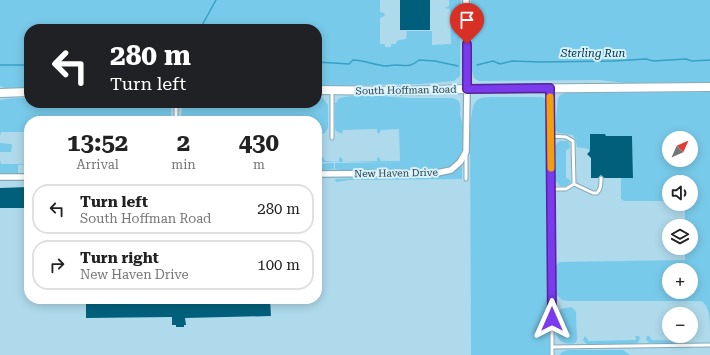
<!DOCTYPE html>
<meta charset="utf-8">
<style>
:root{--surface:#fff;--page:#f6f6f6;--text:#222;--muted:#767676;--line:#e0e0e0}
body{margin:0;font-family:"Roboto Serif",serif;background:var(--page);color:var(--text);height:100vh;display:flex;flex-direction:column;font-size:15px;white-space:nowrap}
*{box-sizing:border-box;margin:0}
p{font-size:13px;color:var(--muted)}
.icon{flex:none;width:22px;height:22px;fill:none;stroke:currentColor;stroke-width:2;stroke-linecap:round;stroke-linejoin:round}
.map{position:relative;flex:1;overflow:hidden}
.drawer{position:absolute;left:24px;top:116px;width:298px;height:188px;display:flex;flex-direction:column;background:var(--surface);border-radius:16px;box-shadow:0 2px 10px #0003}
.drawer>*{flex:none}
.top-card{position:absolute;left:24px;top:24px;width:298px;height:84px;border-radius:16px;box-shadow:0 2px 10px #0003;background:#202124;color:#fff;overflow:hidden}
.needle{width:26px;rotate:45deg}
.controls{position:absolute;left:662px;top:131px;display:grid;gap:8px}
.controls a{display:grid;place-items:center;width:36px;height:36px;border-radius:50%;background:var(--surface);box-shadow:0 2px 10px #0003;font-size:20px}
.pin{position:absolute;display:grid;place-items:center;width:34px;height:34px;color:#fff;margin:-41px -17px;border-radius:50% 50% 50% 0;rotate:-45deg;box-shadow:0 0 4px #0007}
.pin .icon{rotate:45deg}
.me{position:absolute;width:44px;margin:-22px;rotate:0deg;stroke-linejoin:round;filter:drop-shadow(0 0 3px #0008)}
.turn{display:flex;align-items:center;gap:14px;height:84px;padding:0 20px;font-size:18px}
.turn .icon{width:52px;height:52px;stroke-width:2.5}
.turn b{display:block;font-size:28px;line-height:34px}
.eta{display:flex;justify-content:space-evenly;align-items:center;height:68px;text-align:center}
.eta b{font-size:24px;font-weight:700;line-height:28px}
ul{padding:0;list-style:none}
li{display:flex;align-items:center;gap:12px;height:50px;margin:0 8px 6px;padding:0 12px;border:2px solid var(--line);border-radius:16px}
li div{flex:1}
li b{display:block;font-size:15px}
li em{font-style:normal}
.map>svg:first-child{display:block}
.built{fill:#afdaec;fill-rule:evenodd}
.green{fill:#78caea;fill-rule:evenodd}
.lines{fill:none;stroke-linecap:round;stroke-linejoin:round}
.stream{stroke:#36a1c5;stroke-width:1.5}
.building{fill:#00607b}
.lane-casing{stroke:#86a9b7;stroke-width:5}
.street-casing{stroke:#86a9b7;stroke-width:8}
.secondary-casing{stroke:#86a9b7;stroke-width:10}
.lane{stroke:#fff;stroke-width:3}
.street{stroke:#fff;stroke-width:5.5}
.secondary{stroke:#fff;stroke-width:8}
.route-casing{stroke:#51269a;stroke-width:10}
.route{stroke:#7c3aed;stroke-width:7}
.slow{stroke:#f59e0b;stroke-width:7}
.labels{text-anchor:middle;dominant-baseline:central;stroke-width:4;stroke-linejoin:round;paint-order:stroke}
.street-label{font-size:10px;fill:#2e3c42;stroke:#d5f2fe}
.water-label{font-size:11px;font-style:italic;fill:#002f3e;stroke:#d5f2fe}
</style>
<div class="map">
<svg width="710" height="355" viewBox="0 0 710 355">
<rect width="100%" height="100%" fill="#c2e6f5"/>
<path class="built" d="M0,0h710v355h-710zM29,29h288v74h-288zM29,121h288v178h-288zM669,138h22v22h-22zM669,182h22v22h-22zM669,226h22v22h-22zM669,270h22v22h-22zM669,314h22v22h-22z"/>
<path class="green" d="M0,0h380v12l4,1 1,2 -2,2 -3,1v26h5v3h6v-3h5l1,-3 2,-1 7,-1 1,-8h25v14l19,-1 -1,-35 -6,-1 5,-2v-6h12l-1,76 -6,5 -33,3 -104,2v-57h-288v59h-24l-5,-2z
M471,0h239v82l-86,1 -24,-3 -121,1 -5,-3 -2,-7z
M710,92v239c0,-11 0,-25 -9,-30h-134l-5,-1 -6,-6 -1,-27 4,-5 126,-2v-12h6v-22h-6v-22h6v-22h-22v19h-45l-3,-2v-21h12l-1,-42h-26l-1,-2h-14l-1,18 -2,-3 -11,-2 -1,-5 -3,-7 -15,-2 -3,-3 3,-32 2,-3 5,-2zM669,138h22v22h-22zM669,270h22v22h-22z
M354,96h26l28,2h43c3,0 6,1 8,4 2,4 1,9 1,13 1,4 3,8 3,12 3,20 -2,39 -23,43l-93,1 -12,-2v-6l65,-1h-82l2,-1 1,-3 2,-1 2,4 14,1v-4l2,-1 1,1 1,4 34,-1v-3l2,-1 2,4h19l-1,-32 -18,1 -2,4 -2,-2v-3l-34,1 -1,4 -6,-3 -1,-3v-25l2,-1 1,-3 6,-2z
M317,97l6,1 5,7v23l-3,5 -5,1v-4h-3v-9h-136l1,-18h135z
M494,97h48l3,2 3,7 2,249h-79l-1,-228c2,-9 1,-27 11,-29 4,-1 9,-1 13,-1z
M13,98h16v5h141l1,5v13h-142v15l-1,-4h-27l-1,4v-36z
M560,141h8l2,5 -1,3 -3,1v28l3,1 2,3 -5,4h-6l-5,-6 -1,-32 3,-5z
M0,143l11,1 1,1 -1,7h-11z
M29,159v5l-11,1v8h-18v-13l1,4h27z
M334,163v6l-17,2v-7z
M462,163v16l-112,1 -14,2 -1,-3 104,-3c9,-1 19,-5 23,-13z
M571,307l3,2 2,3 1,28 -2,3c-23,6 -25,-25 -14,-34z
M585,336l4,5 47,-1 -1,-4h4l1,2 -2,5 -3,1h-48l-3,-2 -1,-2z
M647,336h2l3,4 32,1 -1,3 -34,-1 -3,-4z
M568,350h55l7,5h-71l3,-3z"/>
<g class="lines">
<path class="stream" d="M200,29l16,-29
M317,62l32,2 4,-4c11,0 21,5 32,6 3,0 7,-1 10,-1 10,0 15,3 24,-5l16,1 23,5
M0,65h29
M477,65l16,-4 7,3 12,-3 29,1 72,-1 33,-2 7,2 33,-2 6,2 18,-1"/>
</g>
<path class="building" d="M400,0h30v30h-30z
M590,134h15l1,2h26l1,42h-29l-3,-3 -3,3h-7v-20l-4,-4 3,-3z
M29,187v21h-29v-20z
M86,299h184l1,17 -86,2 1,7h-2v2h-8v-2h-4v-8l-86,1z"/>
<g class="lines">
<g class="lane-casing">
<path id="lane" d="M176,103v18
M551,136l15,1 7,4 1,43 19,9h4c4,-4 4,-9 4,-15
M332,138v-47
M466,154v25
M551,189h15l8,-5
M552,285v70
M552,347l158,-2"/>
</g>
<g class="street-casing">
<path id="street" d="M550,88l2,197
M317,174l120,-1 14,-3 9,-8 6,-10 1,-63 -1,-89
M0,177h29"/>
</g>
<g class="secondary-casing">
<path id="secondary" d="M317,90l85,1 65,-2 243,-2
M0,93l29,-1"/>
</g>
<use href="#lane" class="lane"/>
<use href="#street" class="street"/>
<use href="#secondary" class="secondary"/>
</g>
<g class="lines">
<g class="route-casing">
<path id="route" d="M467,44v45l83,-1 2,231"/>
</g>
<use href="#route" class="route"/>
<path class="slow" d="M550,97l1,71"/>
</g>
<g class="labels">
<g class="street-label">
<text transform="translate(406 90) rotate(-1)">South Hoffman Road</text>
<text transform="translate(396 173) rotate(-1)">New Haven Drive</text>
</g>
<g class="water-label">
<text x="593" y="53">Sterling Run</text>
</g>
</g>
</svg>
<div class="controls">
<a><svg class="needle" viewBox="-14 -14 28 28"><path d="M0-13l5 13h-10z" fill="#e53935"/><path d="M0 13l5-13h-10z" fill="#767676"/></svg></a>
<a><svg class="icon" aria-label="sound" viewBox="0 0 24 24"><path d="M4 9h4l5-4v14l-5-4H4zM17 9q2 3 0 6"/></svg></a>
<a><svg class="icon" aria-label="layers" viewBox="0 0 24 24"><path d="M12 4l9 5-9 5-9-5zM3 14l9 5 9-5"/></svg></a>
<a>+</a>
<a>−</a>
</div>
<div class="pin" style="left:467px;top:44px;background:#d93025"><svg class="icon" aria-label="arrive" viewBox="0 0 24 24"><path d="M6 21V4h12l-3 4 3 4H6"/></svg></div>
<svg class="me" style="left:552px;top:319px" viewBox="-20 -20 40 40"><path d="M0-17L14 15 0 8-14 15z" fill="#7c3aed" stroke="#fff" stroke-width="4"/></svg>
<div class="top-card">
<div class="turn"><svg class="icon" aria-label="left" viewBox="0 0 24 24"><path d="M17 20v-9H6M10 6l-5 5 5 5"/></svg><div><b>280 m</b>Turn left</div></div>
</div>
<section class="drawer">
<div class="eta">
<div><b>13:52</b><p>Arrival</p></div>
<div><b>2</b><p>min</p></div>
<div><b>430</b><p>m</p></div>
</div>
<ul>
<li><svg class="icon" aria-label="left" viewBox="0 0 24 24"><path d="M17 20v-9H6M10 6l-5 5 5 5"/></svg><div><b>Turn left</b><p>South Hoffman Road</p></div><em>280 m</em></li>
<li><svg class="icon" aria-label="right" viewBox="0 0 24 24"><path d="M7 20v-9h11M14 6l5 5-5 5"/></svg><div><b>Turn right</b><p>New Haven Drive</p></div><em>100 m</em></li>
</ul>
</section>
</div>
